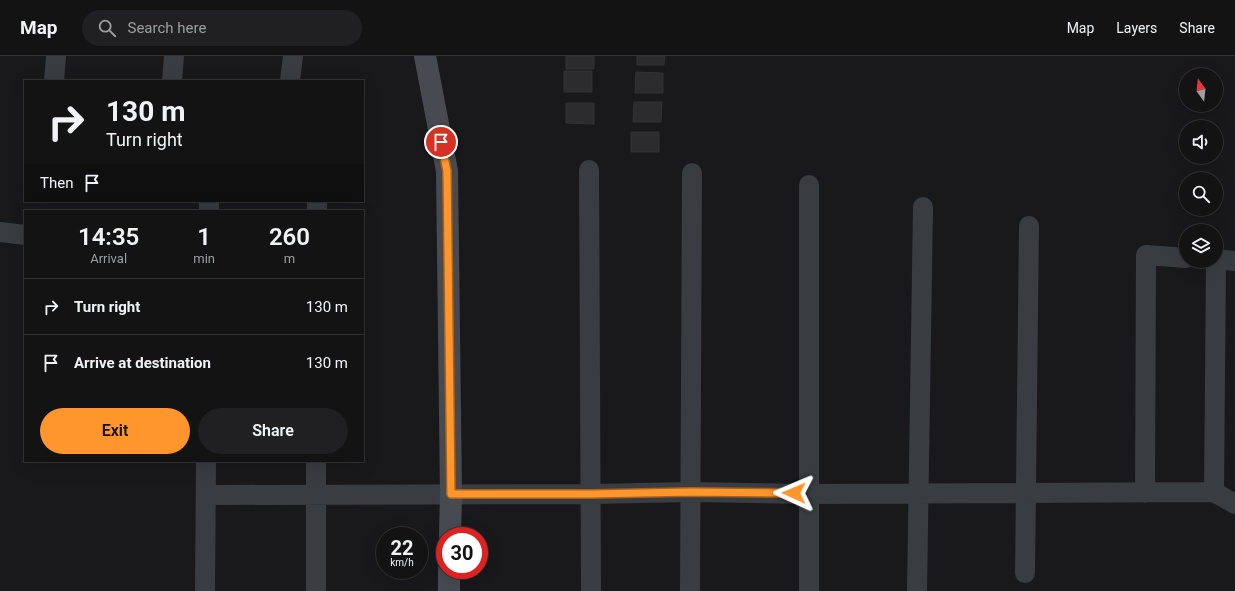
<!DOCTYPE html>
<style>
:root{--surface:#131314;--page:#202022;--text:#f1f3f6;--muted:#9d9ea0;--line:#323234;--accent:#ff962d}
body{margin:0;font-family:Roboto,sans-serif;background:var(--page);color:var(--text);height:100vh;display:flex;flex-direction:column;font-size:15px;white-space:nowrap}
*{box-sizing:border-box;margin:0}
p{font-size:13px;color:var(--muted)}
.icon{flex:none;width:22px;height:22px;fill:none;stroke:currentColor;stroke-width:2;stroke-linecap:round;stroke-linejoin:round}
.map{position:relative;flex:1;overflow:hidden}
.details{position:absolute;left:24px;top:154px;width:340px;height:252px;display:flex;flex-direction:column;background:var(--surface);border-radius:0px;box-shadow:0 4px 16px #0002,0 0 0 1px var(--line)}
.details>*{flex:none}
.banner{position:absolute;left:24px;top:24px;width:340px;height:122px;border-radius:0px;box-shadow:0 4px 16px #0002,0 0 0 1px var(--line);background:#131314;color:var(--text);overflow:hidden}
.needle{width:26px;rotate:345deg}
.fabs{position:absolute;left:1179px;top:12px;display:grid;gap:8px}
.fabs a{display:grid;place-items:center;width:44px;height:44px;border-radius:50%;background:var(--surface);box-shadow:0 4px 16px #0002,0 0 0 1px var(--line);font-size:20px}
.speed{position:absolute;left:376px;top:471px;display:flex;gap:8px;font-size:20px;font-weight:700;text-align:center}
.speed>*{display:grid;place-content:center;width:52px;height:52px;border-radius:50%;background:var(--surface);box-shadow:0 4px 16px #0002,0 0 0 1px var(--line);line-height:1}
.speed small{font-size:10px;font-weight:400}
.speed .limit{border:6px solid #d22;background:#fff;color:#111}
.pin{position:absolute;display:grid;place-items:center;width:34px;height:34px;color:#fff;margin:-17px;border:2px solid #fff;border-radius:50%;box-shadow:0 1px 4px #0007}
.me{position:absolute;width:44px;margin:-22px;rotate:271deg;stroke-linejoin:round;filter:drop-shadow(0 0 3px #0008)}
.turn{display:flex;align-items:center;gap:14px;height:84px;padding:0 16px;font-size:18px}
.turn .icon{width:52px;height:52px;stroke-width:2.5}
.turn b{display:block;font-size:28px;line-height:34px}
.then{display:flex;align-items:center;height:38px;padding:0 16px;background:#0003;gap:8px;font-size:15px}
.eta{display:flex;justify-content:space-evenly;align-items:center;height:68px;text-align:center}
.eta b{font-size:24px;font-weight:600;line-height:28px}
.button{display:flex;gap:8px;margin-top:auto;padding:8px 16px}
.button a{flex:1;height:46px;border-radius:24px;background:var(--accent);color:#111;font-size:16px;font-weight:600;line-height:46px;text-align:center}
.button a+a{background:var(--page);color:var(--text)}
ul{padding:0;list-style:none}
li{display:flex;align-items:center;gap:12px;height:56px;padding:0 16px;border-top:1px solid var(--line)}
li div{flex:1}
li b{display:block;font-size:15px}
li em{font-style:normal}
header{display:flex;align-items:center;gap:24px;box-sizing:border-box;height:56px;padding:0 20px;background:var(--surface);border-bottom:1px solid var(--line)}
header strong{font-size:19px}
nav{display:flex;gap:22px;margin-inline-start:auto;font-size:14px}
.search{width:280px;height:36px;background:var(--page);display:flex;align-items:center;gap:10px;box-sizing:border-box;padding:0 14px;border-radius:22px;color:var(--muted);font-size:15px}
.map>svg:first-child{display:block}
.building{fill:#2c2c2f;stroke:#323337}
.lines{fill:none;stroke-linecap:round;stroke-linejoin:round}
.street{stroke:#393c41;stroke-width:20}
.secondary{stroke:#474b51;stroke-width:22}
.route-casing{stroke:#a6621d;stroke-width:10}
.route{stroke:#ff962d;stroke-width:7}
</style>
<header>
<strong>Map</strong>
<div class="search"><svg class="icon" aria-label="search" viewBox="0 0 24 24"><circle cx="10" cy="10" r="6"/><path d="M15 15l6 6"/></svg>Search here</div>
<nav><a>Map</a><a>Layers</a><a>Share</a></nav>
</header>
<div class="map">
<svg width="1235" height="535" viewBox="0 0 1235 535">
<rect width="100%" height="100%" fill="#19191b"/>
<path class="building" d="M566,0h28v13h-28z
M637,0h28l-1,9h-27z
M564,15h28v21h-28z
M636,16l27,1v20h-28z
M634,46h28l-1,20h-28z
M566,47h28v21l-28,-1z
M631,76h28v20h-28z"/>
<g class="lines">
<path class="street" d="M54,25l2,-25
M172,25l2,-25
M290,25l3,-25
M589,114l2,421
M209,155v-10
M317,155v-10
M0,176l25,3
M1216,203l19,2
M1214,436l2,-231
M1145,437l1,-238 40,3
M206,439l385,-1 100,-2 118,2 405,-2 21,12
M1025,517l4,-347
M205,535l1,-130
M316,535v-130
M690,535l2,-418
M809,535v-406
M917,535l6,-384"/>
<path class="secondary" d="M425,0l22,115 4,323 -1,42
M449,535v-21"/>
</g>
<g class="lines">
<g class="route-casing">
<path id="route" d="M441,86l6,29 4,323h140l100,-2 103,1"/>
</g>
<use href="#route" class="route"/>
</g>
</svg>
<div class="fabs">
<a><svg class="needle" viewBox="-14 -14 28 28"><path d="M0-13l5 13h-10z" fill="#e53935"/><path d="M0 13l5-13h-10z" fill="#9d9ea0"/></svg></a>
<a><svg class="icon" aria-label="sound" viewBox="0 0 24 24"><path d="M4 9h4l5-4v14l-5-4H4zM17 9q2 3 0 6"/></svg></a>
<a><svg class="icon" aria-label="search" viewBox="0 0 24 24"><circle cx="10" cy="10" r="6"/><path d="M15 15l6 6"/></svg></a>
<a><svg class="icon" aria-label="layers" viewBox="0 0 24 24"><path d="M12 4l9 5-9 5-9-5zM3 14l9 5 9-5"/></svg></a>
</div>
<div class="speed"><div>22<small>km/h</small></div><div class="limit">30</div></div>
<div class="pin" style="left:441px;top:86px;background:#d93025"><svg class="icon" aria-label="arrive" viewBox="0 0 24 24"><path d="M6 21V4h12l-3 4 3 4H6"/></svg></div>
<svg class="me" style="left:794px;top:437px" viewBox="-20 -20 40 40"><path d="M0-17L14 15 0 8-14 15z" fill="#ff962d" stroke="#fff" stroke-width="4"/></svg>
<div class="banner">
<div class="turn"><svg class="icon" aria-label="right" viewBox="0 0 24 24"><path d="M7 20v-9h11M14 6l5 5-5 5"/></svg><div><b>130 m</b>Turn right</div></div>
<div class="then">Then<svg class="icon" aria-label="arrive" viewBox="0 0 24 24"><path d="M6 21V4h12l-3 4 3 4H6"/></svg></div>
</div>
<section class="details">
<div class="eta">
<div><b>14:35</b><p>Arrival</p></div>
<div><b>1</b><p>min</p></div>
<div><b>260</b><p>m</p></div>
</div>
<ul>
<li><svg class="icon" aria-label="right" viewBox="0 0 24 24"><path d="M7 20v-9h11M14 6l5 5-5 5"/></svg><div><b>Turn right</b></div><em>130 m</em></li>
<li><svg class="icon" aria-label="arrive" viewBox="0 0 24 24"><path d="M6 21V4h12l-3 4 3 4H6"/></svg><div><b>Arrive at destination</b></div><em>130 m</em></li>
</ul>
<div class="button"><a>Exit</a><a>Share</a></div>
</section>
</div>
